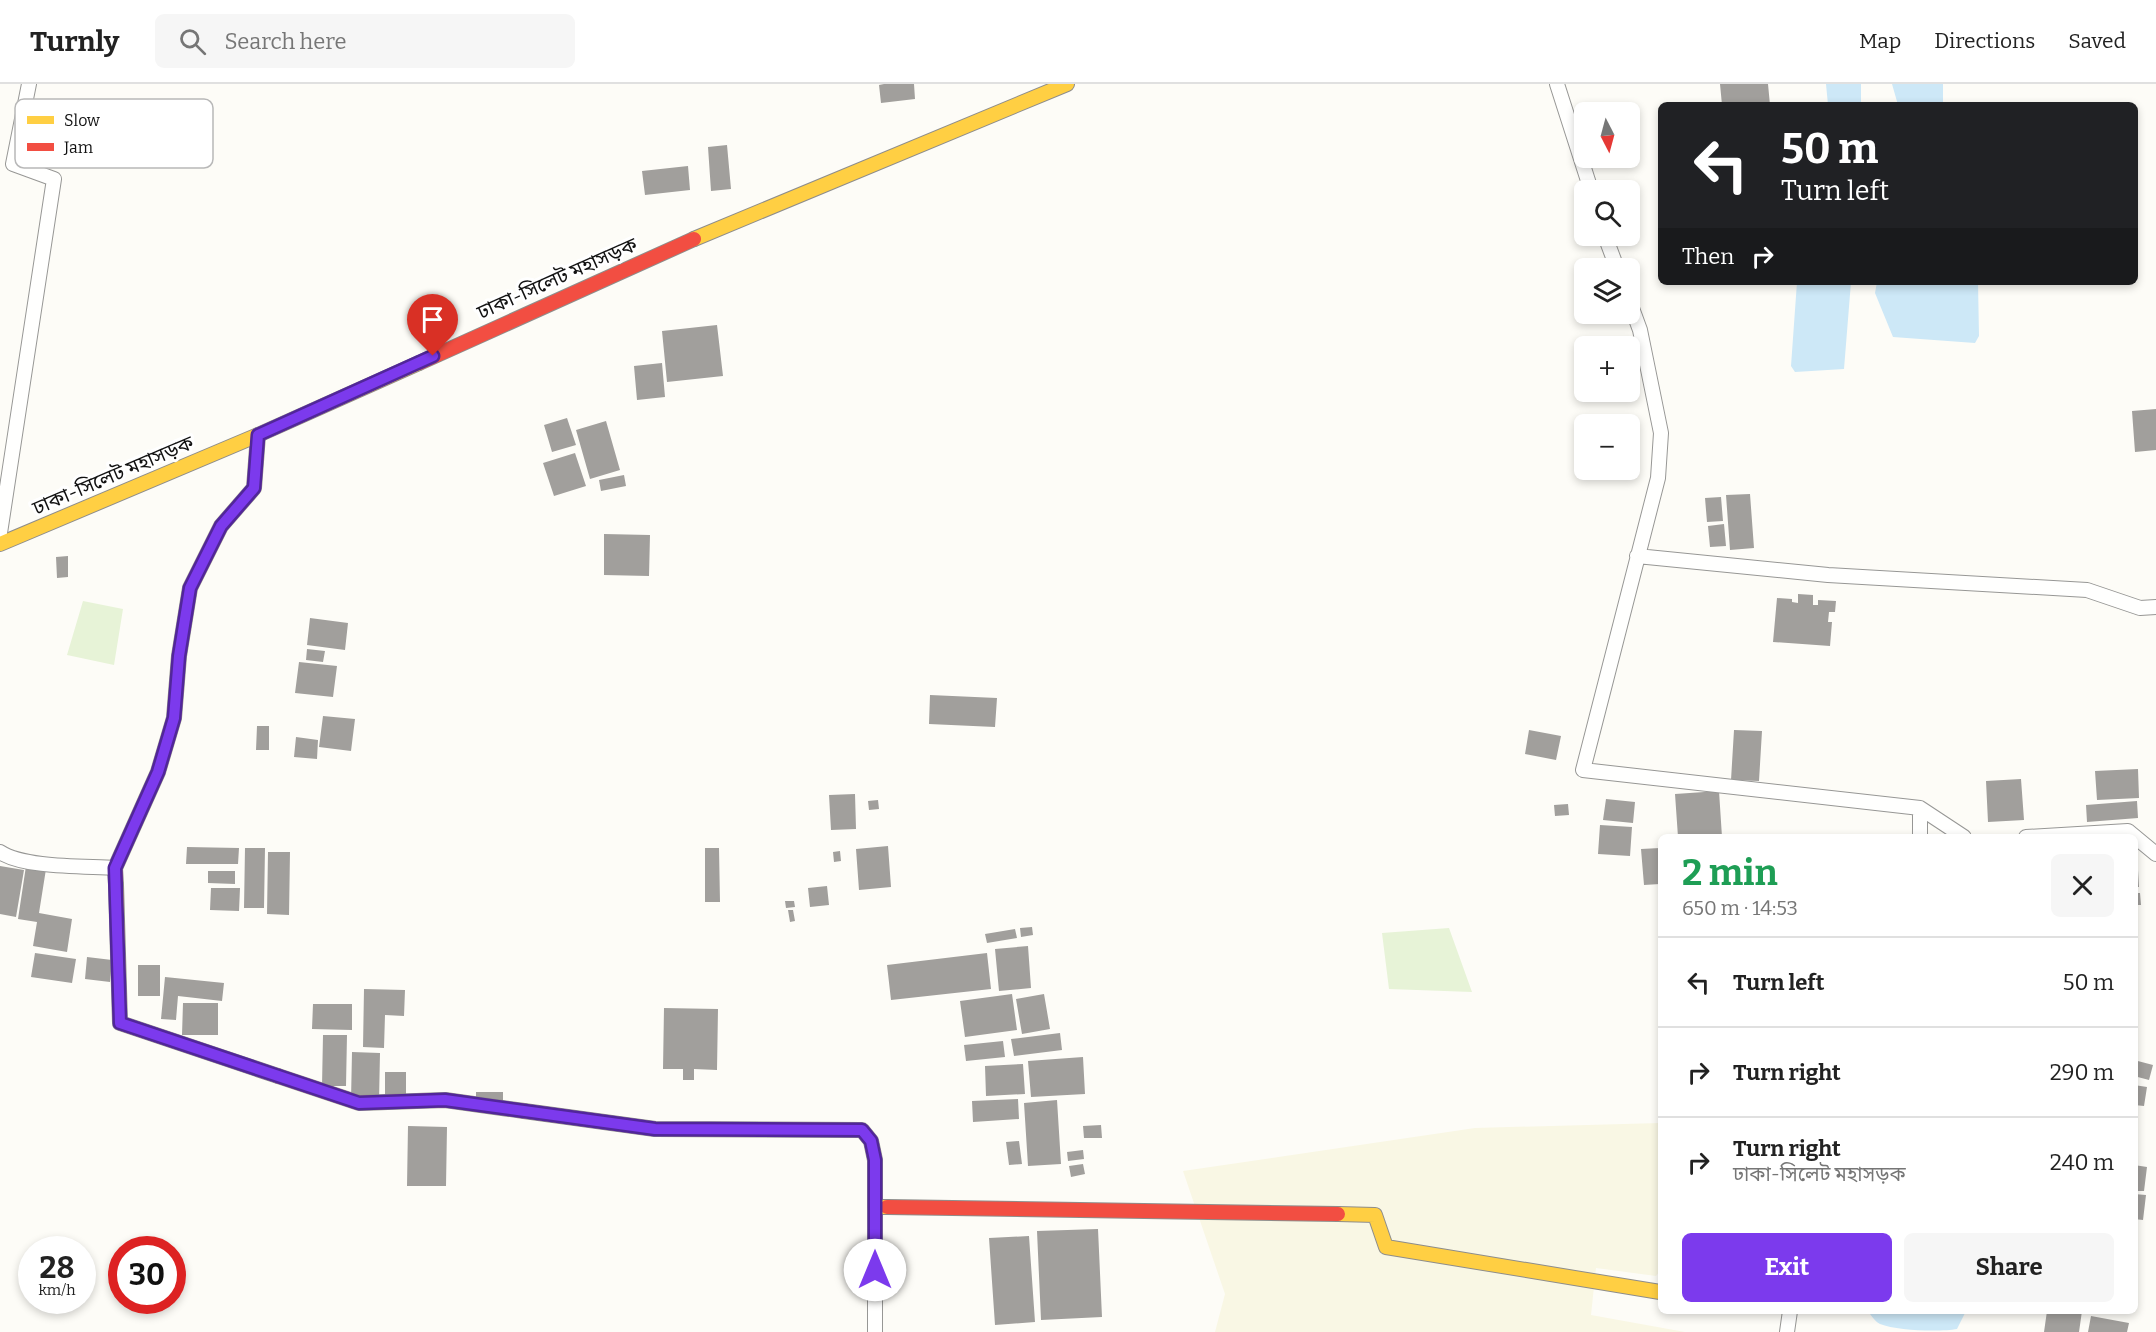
<!DOCTYPE html>
<meta charset="utf-8">
<style>
:root{--surface:#fff;--page:#f6f6f6;--text:#222;--muted:#767676;--line:#e0e0e0;--accent:#7c3aed}
body{margin:0;font-family:Bitter,"Noto Sans Bengali",serif;background:var(--page);color:var(--text);height:100vh;display:flex;flex-direction:column;font-size:22px;white-space:nowrap}
*{box-sizing:border-box;margin:0}
p{font-size:20px;color:var(--muted)}
.icon{flex:none;width:33px;height:33px;fill:none;stroke:currentColor;stroke-width:2;stroke-linecap:round;stroke-linejoin:round}
.map{position:relative;flex:1;overflow:hidden}
.details{position:absolute;left:1658px;top:750px;width:480px;height:480px;display:flex;flex-direction:column;background:var(--surface);border-radius:9px;box-shadow:0 3px 9px #0003}
.details>*{flex:none}
.guide{position:absolute;left:1658px;top:18px;width:480px;height:183px;border-radius:9px;box-shadow:0 3px 9px #0003;background:#202124;color:#fff;overflow:hidden}
.needle{width:39px;rotate:174deg}
.buttons{position:absolute;left:1574px;top:18px;display:grid;gap:12px}
.buttons a{display:grid;place-items:center;width:66px;height:66px;border-radius:9px;background:var(--surface);box-shadow:0 3px 9px #0003;font-size:30px}
.speed{position:absolute;left:18px;top:1152px;display:flex;gap:12px;font-size:30px;font-weight:700;text-align:center}
.speed>*{display:grid;place-content:center;width:78px;height:78px;border-radius:50%;background:var(--surface);box-shadow:0 3px 9px #0003;line-height:1}
.speed small{font-size:15px;font-weight:400}
.speed .limit{border:9px solid #d22;background:#fff;color:#111}
.pin{position:absolute;display:grid;place-items:center;width:51px;height:51px;color:#fff;margin:-62px -26px;border-radius:50% 50% 50% 0;rotate:-45deg;box-shadow:0 0 6px #0007}
.pin .icon{rotate:45deg}
.me{position:absolute;width:66px;margin:-33px;rotate:0deg;stroke-linejoin:round;filter:drop-shadow(0 0 4px #0008)}
.turn{display:flex;align-items:center;gap:21px;height:126px;padding:0 24px;font-size:27px}
.turn .icon{width:78px;height:78px;stroke-width:2.5}
.turn b{display:block;font-size:42px;line-height:51px}
.then{display:flex;align-items:center;height:57px;padding:0 24px;background:#0003;gap:12px;font-size:22px}
.round{display:grid;place-items:center;flex:none;width:63px;height:63px;border-radius:9px;background:var(--page)}
.overview{display:flex;align-items:center;justify-content:space-between;height:102px;padding:0 24px}
h1{font-size:36px;font-weight:700;line-height:45px;color:#1e9e55}
.cta{display:flex;gap:12px;margin-top:auto;padding:12px 24px}
.cta a{flex:1;height:69px;border-radius:9px;background:var(--accent);color:#fff;font-size:24px;font-weight:700;line-height:69px;text-align:center}
.cta a+a{background:var(--page);color:var(--text)}
ul{padding:0;list-style:none}
li{display:flex;align-items:center;gap:18px;height:90px;padding:0 24px;border-top:2px solid var(--line)}
li div{flex:1}
li b{display:block;font-size:22px}
li em{font-style:normal}
header{display:flex;align-items:center;gap:36px;box-sizing:border-box;height:84px;padding:0 30px;background:var(--surface);border-bottom:2px solid var(--line)}
header strong{font-size:28px}
nav{display:flex;gap:33px;margin-inline-start:auto;font-size:21px}
.search{width:420px;height:54px;background:var(--page);display:flex;align-items:center;gap:15px;box-sizing:border-box;padding:0 21px;border-radius:9px;color:var(--muted);font-size:22px}
.map>svg:first-child{display:block}
.farmland{fill:#f9f7e4}
.green{fill:#e7f3d7}
.water{fill:#cde8f7}
.building{fill:#a19f9c}
.lines{fill:none;stroke-linecap:round;stroke-linejoin:round}
.street-casing{stroke:#979795;stroke-width:16}
.slow-casing{stroke:#8e8d8b;stroke-width:16}
.jam-casing{stroke:#8e8d8b;stroke-width:16}
.street{stroke:#fffffe;stroke-width:14}
.slow{stroke:#ffcf43;stroke-width:14}
.jam{stroke:#f24e42;stroke-width:14}
.route-casing{stroke:#51269a;stroke-width:15}
.route{stroke:#7c3aed;stroke-width:10}
.labels{text-anchor:middle;dominant-baseline:central;stroke-width:6;stroke-linejoin:round;paint-order:stroke}
.street-label{font-size:20px;fill:#111;stroke:#fff}
.key{fill:#fff;stroke:#b8b8b8;stroke-width:1.5}
.key-label{font-size:16px;fill:#111}
</style>
<header>
<strong>Turnly</strong>
<div class="search"><svg class="icon" aria-label="search" viewBox="0 0 24 24"><circle cx="10" cy="10" r="6"/><path d="M15 15l6 6"/></svg>Search here</div>
<nav><a>Map</a><a>Directions</a><a>Saved</a></nav>
</header>
<div class="map">
<svg width="2156" height="1248" viewBox="0 0 2156 1248">
<rect width="100%" height="100%" fill="#fdfcf7"/>
<path class="farmland" d="M1660,1039v148l-4,5 -60,-8 -5,47 94,17h-470l10,-38 -42,-123 292,-43z"/>
<path class="green" d="M83,517l40,8 -9,56 -47,-10z
M1449,844l23,64 -83,-3 -7,-56z"/>
<path class="water" d="M1826,0h35v21h-33z
M1892,0h51v21h-45z
M1797,198h54l-7,87 -49,3 -4,-6z
M1877,198h101l1,54 -4,7 -82,-6 -18,-44z
M1870,1227h96l-9,18c-16,3 -60,2 -77,-5 -4,-2 -7,-6 -10,-10z"/>
<path class="building" d="M884,0h30l1,15 -34,4 -2,-18z
M1720,0h48l2,21h-48z
M727,61l4,44 -20,2 -3,-44z
M688,82l2,24 -45,5 -3,-24z
M717,241l6,51 -56,6 -5,-51z
M662,279l3,34 -28,3 -3,-34z
M2156,325v41l-21,2 -3,-41z
M567,334l9,27 -24,7 -8,-27z
M606,337l14,49 -30,9 -14,-49z
M575,369l11,33 -32,10 -11,-33z
M624,391l2,11 -25,5 -2,-11z
M1750,410l4,54 -24,2 -4,-55z
M1721,413l2,24 -16,1 -2,-24z
M1724,440l2,22 -16,1 -2,-21z
M604,450l46,1 -1,41 -45,-1z
M68,472v21l-11,1 -1,-21z
M1798,510l15,1v10h5v-5l18,1 -1,11h-6l-1,10h4l-2,24 -57,-4 4,-44 15,1v3l6,1z
M310,534l38,5 -3,27 -38,-5z
M307,565l18,2 -2,11 -17,-2z
M299,578l38,4 -4,31 -38,-4z
M930,611l67,3 -2,29 -66,-3z
M323,632l32,3 -4,32 -32,-4z
M257,642h12v24h-13z
M1529,646l32,6 -5,24 -31,-6z
M1734,646l28,1 -3,50 -28,-1z
M296,653l22,3 -1,19 -23,-2z
M2138,685l1,29 -42,2 -2,-29z
M2021,695l3,41 -36,2 -2,-41z
M1719,707l3,46h-44l-3,-43z
M855,710l1,35 -25,1 -2,-35z
M1606,715l29,3 -2,21 -30,-3z
M878,716l1,9 -10,1 -1,-9z
M2137,717l1,17 -51,4 -1,-17z
M1568,720l1,11 -14,1 -1,-11z
M1600,741l32,2 -2,29 -32,-2z
M888,762l3,41 -32,3 -3,-41z
M187,763l52,1 -1,16h-52z
M245,764h20l-1,60h-20z
M705,764h14l1,54h-15z
M1660,764v36l-16,1 -3,-36z
M840,767l1,10 -7,1 -1,-10z
M268,768h22l-1,63 -22,-1z
M0,782l24,4 -8,47 -16,-3z
M26,782l20,3 -7,44 33,6 -5,33 -34,-6 4,-24 -19,-3z
M2134,786h4l1,17h-5z
M208,787h27v13l-27,-1z
M827,802l2,19 -19,2 -2,-19z
M211,804h29l-1,23 -29,-1z
M2134,809h6l1,12h-7z
M785,817h9l1,6 -9,1z
M788,826h5l2,11 -5,1z
M1032,843l1,8 -12,2 -1,-9z
M1015,845l2,9 -30,5 -2,-9z
M1028,862l3,42 -32,3 -4,-42z
M35,869l41,6 -4,24 -41,-6z
M987,869l4,36 -100,11 -4,-35z
M87,873l25,3 -2,22 -25,-3z
M138,881h22v31h-22z
M165,893l59,6 -2,18 -44,-5 -2,24 -15,-1z
M364,905l41,1 -1,26 -19,-1 -1,33 -21,-1z
M1012,910l5,36 -52,7 -5,-36z
M1044,910l6,35 -28,5 -6,-35z
M183,919h35v32h-36z
M313,920h39v26l-40,-1z
M664,924l54,1 -1,61 -23,-1v11h-11v-11h-20z
M1060,949l2,17 -48,6 -3,-17z
M323,951h24l-1,51h-24z
M1003,957l2,16 -39,4 -2,-16z
M352,968l28,1 -1,48 -28,-1z
M1083,973l2,37 -54,3 -3,-36z
M2134,976l19,5 -4,15 -15,-4z
M1023,980l2,30 -39,2 -1,-30z
M385,988h21v27l-21,-1z
M2134,1001l13,2 -3,19 -10,-1z
M476,1008h27v12h-27z
M1018,1015l1,20 -46,3 -1,-21z
M1057,1016l4,64 -33,2 -4,-63z
M1101,1041l1,13h-18l-1,-12z
M408,1042l39,1 -1,59h-39z
M1019,1057l3,23 -13,1 -3,-23z
M1083,1066l1,9 -16,2 -1,-9z
M1083,1080l2,10 -14,3 -2,-11z
M2134,1081l13,2 -3,24h-10z
M2134,1110l12,1 -3,25 -9,-1z
M1098,1145l4,88 -61,3 -4,-89z
M1029,1152l6,86 -40,3 -6,-87z
M2047,1227h35l-3,21h-35z
M2091,1232l38,7 -2,9h-39z"/>
<g class="lines">
<g class="street-casing">
<path id="street" d="M1557,0l34,106
M1605,152l12,32
M1629,216l11,30 21,103 -3,45 -75,292 337,38 44,29
M0,449l54,-354 -41,-15 16,-80
M1637,472l191,19 259,15 53,18 16,-1
M1920,724v29
M2026,753l102,-6 28,23
M0,768c24,16 85,14 115,16
M875,1248v-125
M1787,1248l3,-21"/>
</g>
<g class="slow-casing">
<path id="slow" d="M694,155l373,-155
M0,460l258,-109 161,-72
M116,801l4,138 158,53
M524,1027l131,18 207,1 9,11 4,19v47h12
M1338,1130l37,1 11,32 274,45"/>
</g>
<g class="jam-casing">
<path id="jam" d="M419,279l275,-124
M116,801l-1,-17 43,-96 16,-54 5,-62 11,-68 31,-62 33,-38 4,-53
M278,992l81,27 86,-3 79,11
M887,1123l451,7"/>
</g>
<use href="#street" class="street"/>
<use href="#slow" class="slow"/>
<use href="#jam" class="jam"/>
</g>
<g class="lines">
<g class="route-casing">
<path id="route" d="M433,272l-175,79 -4,53 -33,38 -31,62 -11,68 -5,62 -16,54 -43,96 5,155 239,80 86,-3 210,29 207,1 9,11 4,19v110"/>
</g>
<use href="#route" class="route"/>
</g>
<g class="labels">
<g class="street-label">
<text transform="translate(557 194) rotate(-24)">ঢাকা-সিলেট মহাসড়ক</text>
<text transform="translate(113 391) rotate(-23)">ঢাকা-সিলেট মহাসড়ক</text>
</g>
</g>
<rect x="15" y="15" width="198" height="69" rx="9" class="key"/>
<rect x="27" y="32" width="27" height="8" fill="#ffcf43"/>
<rect x="27" y="59" width="27" height="8" fill="#f24e42"/>
<g class="key-label">
<text x="64" y="42">Slow</text>
<text x="64" y="69">Jam</text>
</g>
</svg>
<div class="buttons">
<a><svg class="needle" viewBox="-14 -14 28 28"><path d="M0-13l5 13h-10z" fill="#e53935"/><path d="M0 13l5-13h-10z" fill="#767676"/></svg></a>
<a><svg class="icon" aria-label="search" viewBox="0 0 24 24"><circle cx="10" cy="10" r="6"/><path d="M15 15l6 6"/></svg></a>
<a><svg class="icon" aria-label="layers" viewBox="0 0 24 24"><path d="M12 4l9 5-9 5-9-5zM3 14l9 5 9-5"/></svg></a>
<a>+</a>
<a>−</a>
</div>
<div class="speed"><div>28<small>km/h</small></div><div class="limit">30</div></div>
<div class="pin" style="left:433px;top:272px;background:#d93025"><svg class="icon" aria-label="arrive" viewBox="0 0 24 24"><path d="M6 21V4h12l-3 4 3 4H6"/></svg></div>
<svg class="me" style="left:875px;top:1186px" viewBox="-20 -20 40 40"><circle r="19" fill="#fff"/><path d="M0-13L10 11 0 6-10 11z" fill="#7c3aed"/></svg>
<div class="guide">
<div class="turn"><svg class="icon" aria-label="left" viewBox="0 0 24 24"><path d="M17 20v-9H6M10 6l-5 5 5 5"/></svg><div><b>50 m</b>Turn left</div></div>
<div class="then">Then<svg class="icon" aria-label="right" viewBox="0 0 24 24"><path d="M7 20v-9h11M14 6l5 5-5 5"/></svg></div>
</div>
<section class="details">
<div class="overview"><div><h1>2 min</h1><p>650 m · 14:53</p></div><a class="round"><svg class="icon" aria-label="close" viewBox="0 0 24 24"><path d="M6 6l12 12M18 6L6 18"/></svg></a></div>
<ul>
<li><svg class="icon" aria-label="left" viewBox="0 0 24 24"><path d="M17 20v-9H6M10 6l-5 5 5 5"/></svg><div><b>Turn left</b></div><em>50 m</em></li>
<li><svg class="icon" aria-label="right" viewBox="0 0 24 24"><path d="M7 20v-9h11M14 6l5 5-5 5"/></svg><div><b>Turn right</b></div><em>290 m</em></li>
<li><svg class="icon" aria-label="right" viewBox="0 0 24 24"><path d="M7 20v-9h11M14 6l5 5-5 5"/></svg><div><b>Turn right</b><p>ঢাকা-সিলেট মহাসড়ক</p></div><em>240 m</em></li>
</ul>
<div class="cta"><a>Exit</a><a>Share</a></div>
</section>
</div>
